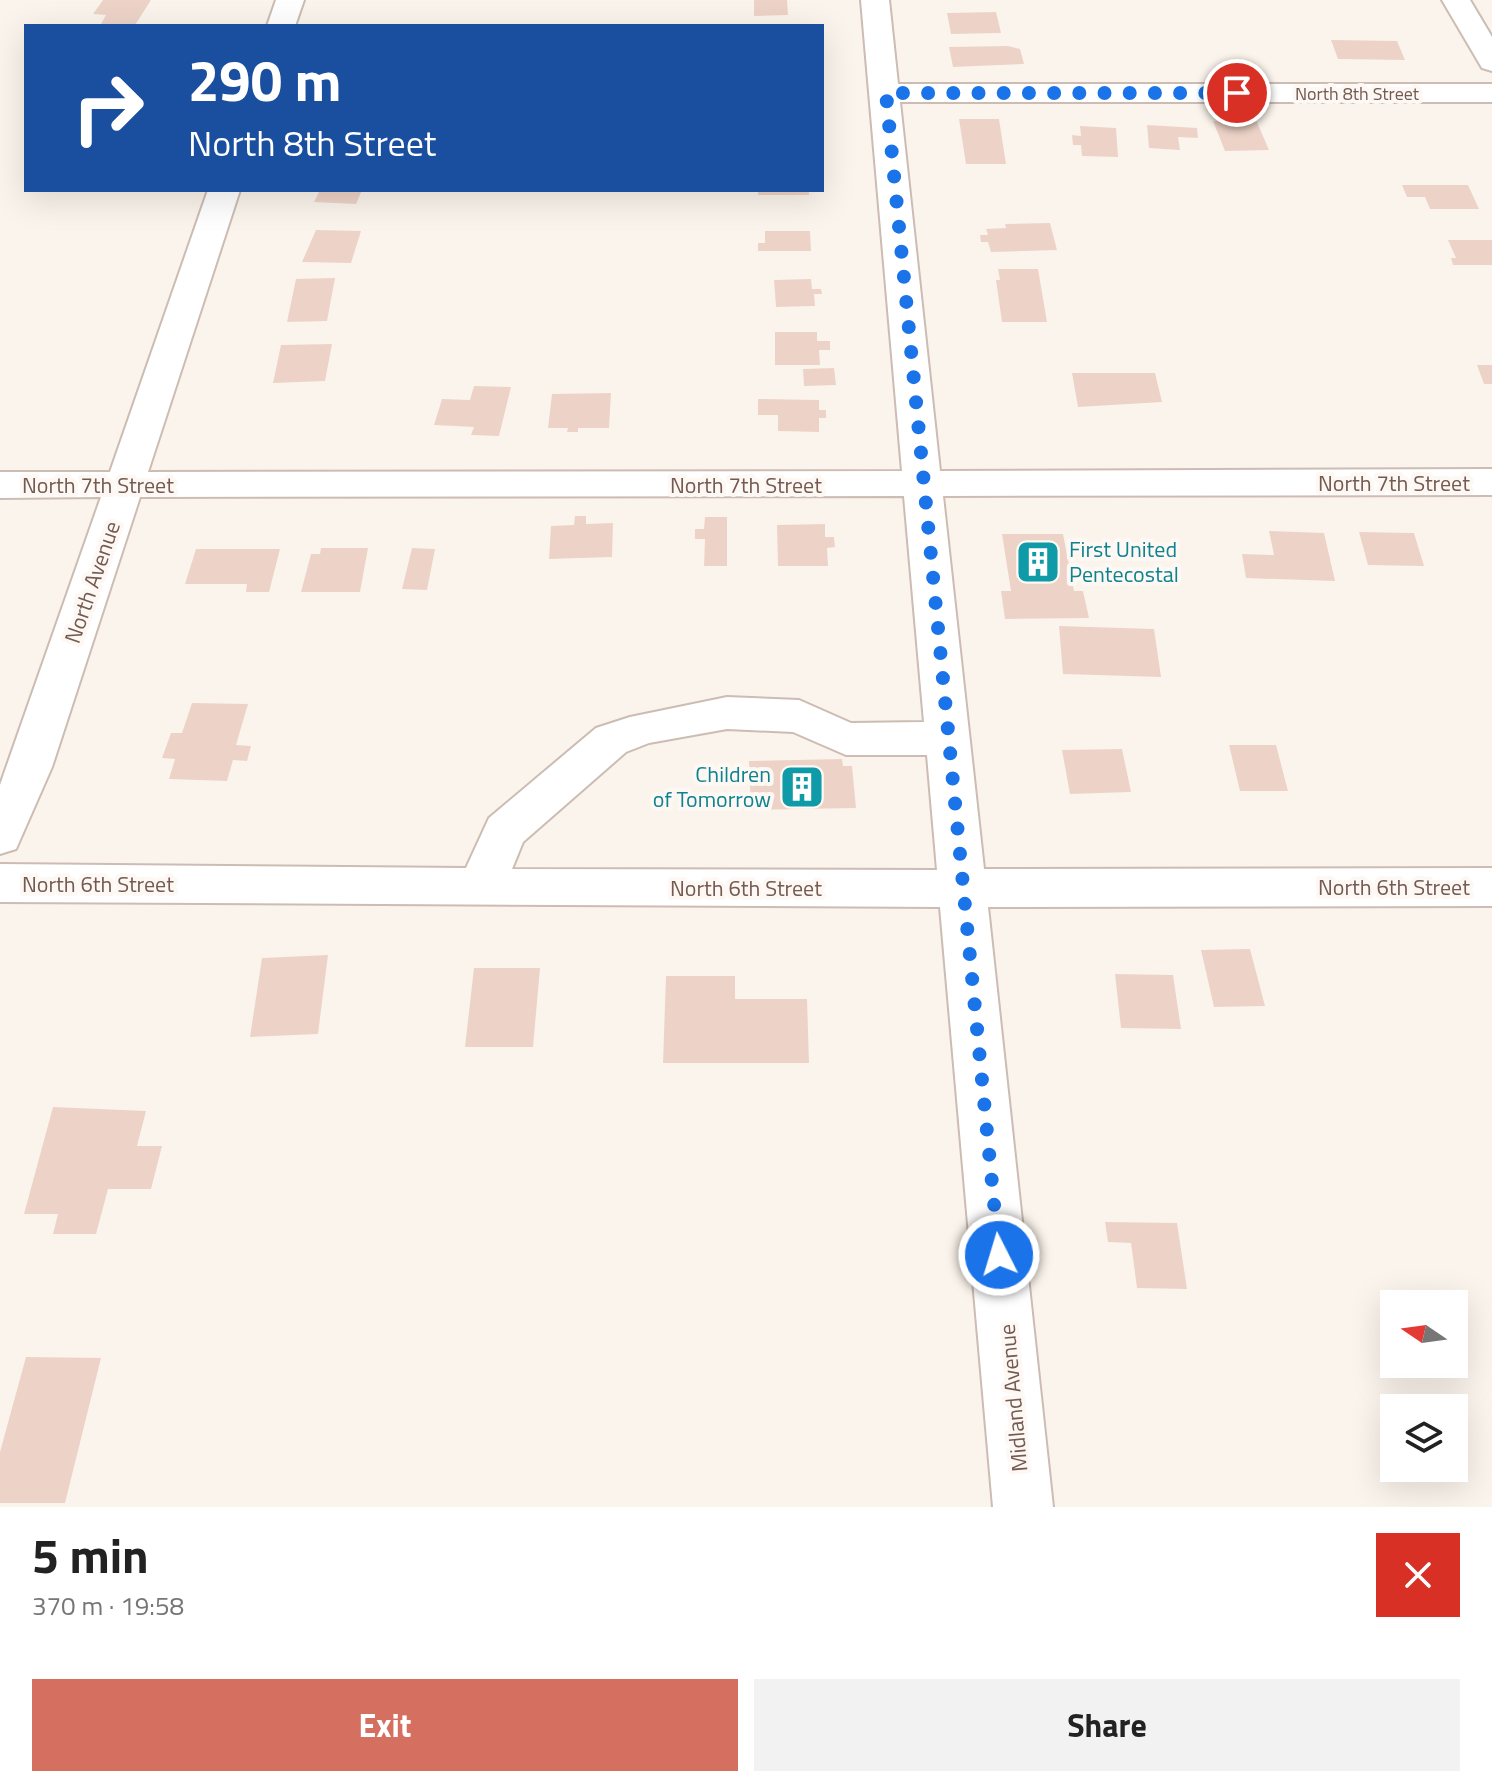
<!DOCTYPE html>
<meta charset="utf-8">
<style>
:root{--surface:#fff;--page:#f2f2f2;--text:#222;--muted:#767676;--accent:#d57061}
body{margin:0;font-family:"Titillium Web",sans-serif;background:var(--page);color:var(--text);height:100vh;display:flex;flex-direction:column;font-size:30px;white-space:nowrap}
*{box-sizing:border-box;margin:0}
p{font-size:26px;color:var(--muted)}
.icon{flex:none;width:44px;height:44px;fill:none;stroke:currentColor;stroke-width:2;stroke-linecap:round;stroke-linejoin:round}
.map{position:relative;height:1507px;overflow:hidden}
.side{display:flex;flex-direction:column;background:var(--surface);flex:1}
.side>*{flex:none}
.banner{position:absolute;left:24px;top:24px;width:800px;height:168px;border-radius:0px;box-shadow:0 8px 32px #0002;background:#1a4fa0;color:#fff;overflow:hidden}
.needle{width:52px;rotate:283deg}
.buttons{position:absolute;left:1380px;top:1290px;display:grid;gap:16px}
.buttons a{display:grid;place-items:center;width:88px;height:88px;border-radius:0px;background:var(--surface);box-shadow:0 8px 32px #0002;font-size:40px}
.pin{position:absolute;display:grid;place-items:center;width:68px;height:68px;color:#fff;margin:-34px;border:4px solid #fff;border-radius:50%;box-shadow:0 2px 8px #0007}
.me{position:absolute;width:88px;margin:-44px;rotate:355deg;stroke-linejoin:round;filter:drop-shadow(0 0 6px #0008)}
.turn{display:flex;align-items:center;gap:28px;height:168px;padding:0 32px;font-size:36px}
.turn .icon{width:104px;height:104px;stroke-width:2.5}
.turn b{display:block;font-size:56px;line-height:68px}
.round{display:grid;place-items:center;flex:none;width:84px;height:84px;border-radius:0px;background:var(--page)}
.summary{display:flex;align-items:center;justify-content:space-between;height:136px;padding:0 32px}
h1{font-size:48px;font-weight:700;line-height:60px}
.action{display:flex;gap:16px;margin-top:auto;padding:16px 32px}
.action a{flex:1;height:92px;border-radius:0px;background:var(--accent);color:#fff;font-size:32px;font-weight:700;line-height:92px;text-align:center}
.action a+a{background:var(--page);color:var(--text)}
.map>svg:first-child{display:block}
.building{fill:#edd3c7}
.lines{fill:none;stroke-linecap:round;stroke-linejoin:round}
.minor-casing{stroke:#ccbcb3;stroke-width:4}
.minor{fill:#fff;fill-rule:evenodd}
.route{stroke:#1a73e8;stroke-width:14;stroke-dasharray:0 25.2}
.labels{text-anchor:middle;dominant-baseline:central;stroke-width:8;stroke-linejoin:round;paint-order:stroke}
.far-street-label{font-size:18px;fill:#745a51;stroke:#fdf8f3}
.street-label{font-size:22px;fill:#745a51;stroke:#fdf8f3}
.culture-label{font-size:22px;fill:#0d838f;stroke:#fdf8f3;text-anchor:start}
</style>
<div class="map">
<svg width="1492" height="1507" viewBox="0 0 1492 1507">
<rect width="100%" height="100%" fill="#fbf4ec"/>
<path class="building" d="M103,0h48l-16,25 -34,-1 5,-9 -13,-1z
M754,0h33l1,15 -34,1z
M996,12l5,21 -50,1 -4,-21z
M1331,40l66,1 8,19 -67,-1z
M1008,46l12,3 4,15 -71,3 -4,-20z
M959,119h40l7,45h-40z
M1256,120l13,30 -44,1 -12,-30z
M1147,125l50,3 1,10 -20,-1 2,13 -31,-2z
M1080,126l36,2 2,29 -36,-1 -1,-11h-8l-1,-10 9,1z
M1402,185h66l11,24h-49l-5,-12h-18z
M320,190h42l-6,14 -42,-2z
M758,190h51v5h-51z
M1050,223l7,27 -66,2 -3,-10h-7l-1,-7h8l-2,-6 20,-1 -1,-4z
M316,230l45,1 -10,32 -49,-1z
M765,231h45l1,20h-53v-8h7z
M1448,240h44v25h-39l-2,-7h5z
M998,269h40l9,53h-45l-6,-42h4z
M335,278l-8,43 -40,1 9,-43z
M811,279l1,10h9l1,5h-8l1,12 -39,1 -2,-27z
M775,332h42v9h13v9h-11l1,15h-45z
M332,344l-7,37 -52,2 8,-38z
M1477,365h15v19h-8z
M834,368l2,17 -32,1 -1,-17z
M1072,373h83l7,29 -84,5z
M474,386l37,1 -12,49 -28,-1 3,-8 -40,-2 8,-26 28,1z
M611,393l-2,35h-31v4h-11l1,-4h-20l4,-34z
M758,399l61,1v10h7v8h-7v14l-41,-1v-16h-20z
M575,516h11v8l27,-1 -1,34 -63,2 2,-33 23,-1z
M705,517h22v49h-23l1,-27h-10v-10h9z
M825,524v13h9l1,10 -8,1 1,18h-50l-1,-41z
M1269,531l55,2 11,48 -89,-3 -4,-24 32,1z
M1359,532l55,1 10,33 -56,-1z
M1002,534h61l11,57h9l6,27 -84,1 -4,-28h10z
M321,548h47l-8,44h-59l10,-38h9z
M412,548l23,1 -8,41 -25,-1z
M196,549h84l-11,43h-23l1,-8h-62z
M1059,626l95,3 7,48 -98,-3z
M192,703l56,1 -12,41 15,1 -4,15 -14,-1 -6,21 -58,-2 6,-20 -13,-1 9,-25h11z
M1229,745h47l12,46h-48z
M1122,749l9,43 -61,2 -8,-44z
M842,759l1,7h9l4,42 -105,2 -2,-49z
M1250,949l15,57 -51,1 -13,-57z
M328,955l-10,79 -68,3 12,-79z
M474,968h66l-7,79h-68z
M1115,974l58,1 8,54 -60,-1z
M666,976h69v23h72l2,64h-146z
M53,1107l93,4 -9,35h25l-11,43h-43l-12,45h-43l5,-20h-34z
M1105,1222l72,1 10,66 -50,-1 -6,-45 -23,-1z
M26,1357l75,1 -36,145h-65v-51z"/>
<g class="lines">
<g class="minor-casing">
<path id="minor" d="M276,0h28l-9,26h-28z
M861,0h28l9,84h594v18h-592l40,369 552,-2v26l-549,1 41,373 508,-1v38l-504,1 65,600h-60l-53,-600 -940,-5v-38l466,4 23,-50 107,-90 34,-11 97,-20 72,3 52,23 73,-1 -20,-226 -764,1 -88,270 -36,82 -16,5v-69l101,-288 -101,1v-26h110l98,-282h32l-92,282 754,-1zM727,729l66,3 53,23h81l10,115 -425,-1 11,-27 103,-90 23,-9z
M1442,0h28l22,37v34l-10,-3z"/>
</g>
<use href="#minor" class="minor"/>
</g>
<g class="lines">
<path class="route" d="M999,1255l-113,-1162h351"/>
</g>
<defs>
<g id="building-square" transform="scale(2.3)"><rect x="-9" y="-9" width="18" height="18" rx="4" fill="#0f9aa8" stroke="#fdf8f3"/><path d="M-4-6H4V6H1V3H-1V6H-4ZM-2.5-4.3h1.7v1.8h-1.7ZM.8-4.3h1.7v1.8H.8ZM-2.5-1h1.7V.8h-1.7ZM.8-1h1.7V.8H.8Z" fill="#fff"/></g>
</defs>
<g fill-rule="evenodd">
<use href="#building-square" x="1038" y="562"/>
<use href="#building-square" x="802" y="787"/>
</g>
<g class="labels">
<g class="far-street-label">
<text x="1357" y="93">North 8th Street</text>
</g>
<g class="street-label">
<text x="1394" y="483">North 7th Street</text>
<text x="98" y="485">North 7th Street</text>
<text x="746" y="485">North 7th Street</text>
<text transform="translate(92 582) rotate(-71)">North Avenue</text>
<text x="98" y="884">North 6th Street</text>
<text x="1394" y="887">North 6th Street</text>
<text x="746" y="888">North 6th Street</text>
<text transform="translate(1013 1398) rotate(-95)">Midland Avenue</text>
</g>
<g class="culture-label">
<text x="1069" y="549">First United<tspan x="1069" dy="25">Pentecostal</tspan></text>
<text x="771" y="774" text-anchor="end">Children<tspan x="771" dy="25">of Tomorrow</tspan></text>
</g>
</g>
</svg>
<div class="buttons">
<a><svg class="needle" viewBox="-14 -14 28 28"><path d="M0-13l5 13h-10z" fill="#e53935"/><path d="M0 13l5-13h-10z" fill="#767676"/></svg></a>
<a><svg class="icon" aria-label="layers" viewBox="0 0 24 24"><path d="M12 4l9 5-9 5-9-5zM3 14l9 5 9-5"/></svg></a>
</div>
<div class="pin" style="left:1237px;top:93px;background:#d93025"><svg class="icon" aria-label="arrive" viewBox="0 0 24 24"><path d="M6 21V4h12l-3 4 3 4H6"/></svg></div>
<svg class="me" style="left:999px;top:1255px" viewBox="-20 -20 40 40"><circle r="17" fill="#1a73e8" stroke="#fff" stroke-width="3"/><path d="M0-11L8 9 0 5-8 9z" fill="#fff"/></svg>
<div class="banner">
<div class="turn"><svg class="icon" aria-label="right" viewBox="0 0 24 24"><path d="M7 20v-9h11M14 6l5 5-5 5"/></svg><div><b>290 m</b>North 8th Street</div></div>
</div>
</div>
<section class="side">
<div class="summary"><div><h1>5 min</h1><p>370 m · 19:58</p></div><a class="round" style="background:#d93025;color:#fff"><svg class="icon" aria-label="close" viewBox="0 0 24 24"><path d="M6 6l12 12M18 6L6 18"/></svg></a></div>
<div class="action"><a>Exit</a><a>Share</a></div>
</section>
